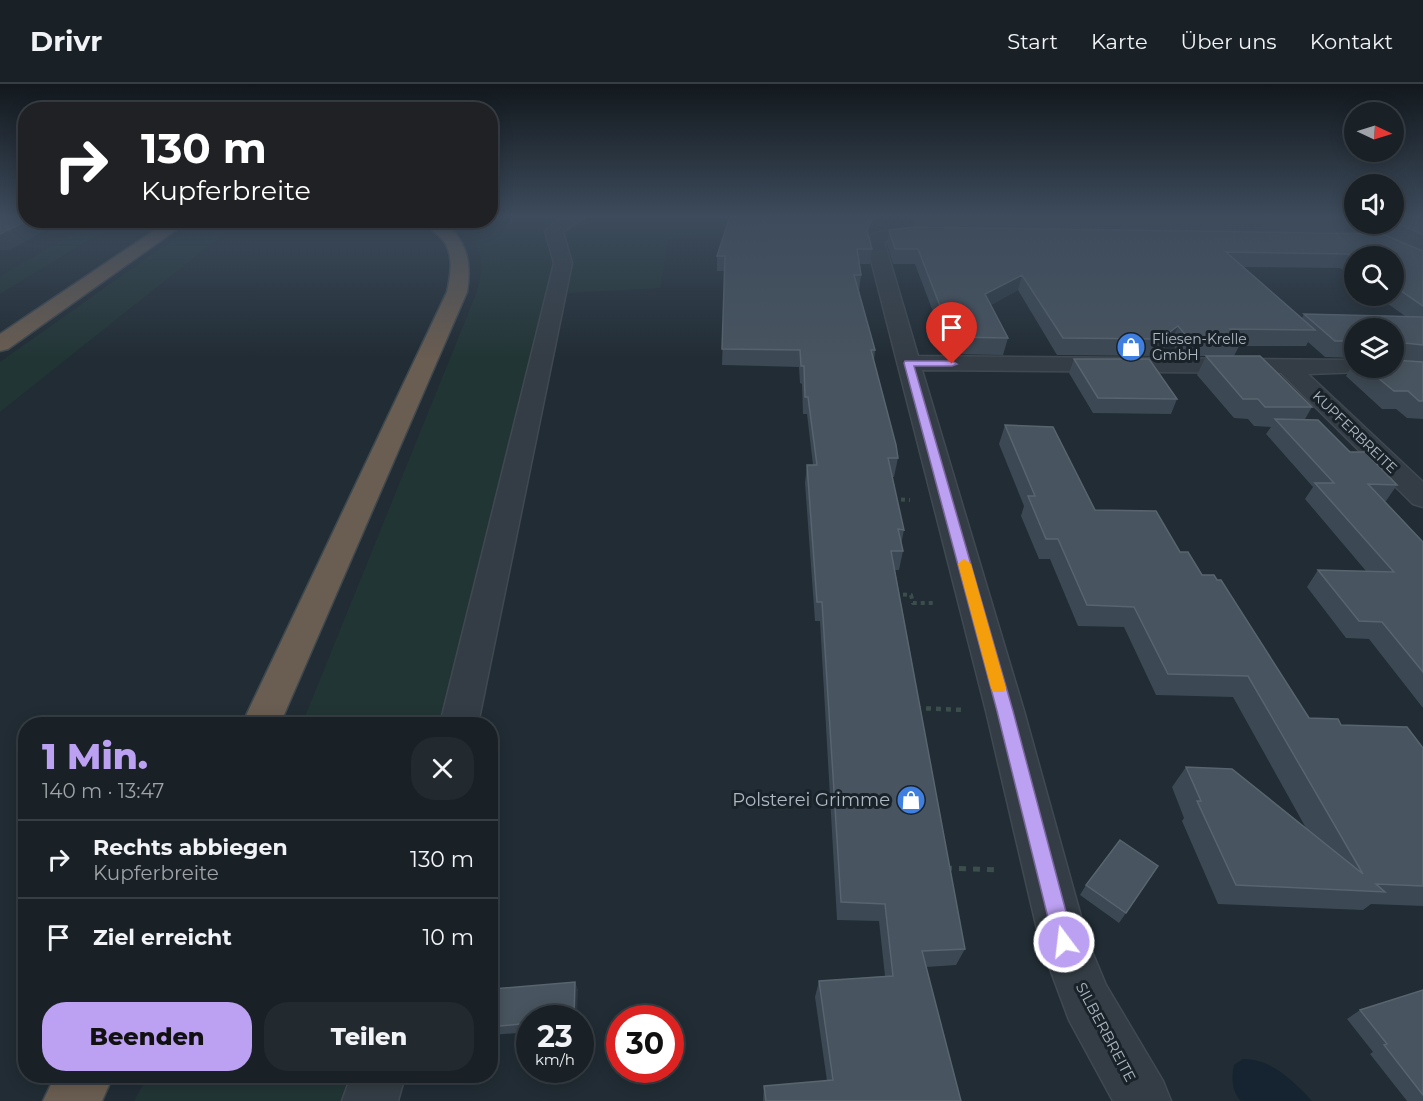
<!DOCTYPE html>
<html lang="de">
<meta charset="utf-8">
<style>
:root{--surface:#192127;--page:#22292f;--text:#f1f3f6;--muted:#9fa3a7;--line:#373e44;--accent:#bca0f2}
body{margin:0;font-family:Montserrat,sans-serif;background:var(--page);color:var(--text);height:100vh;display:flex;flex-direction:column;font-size:22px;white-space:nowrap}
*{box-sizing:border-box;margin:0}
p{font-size:20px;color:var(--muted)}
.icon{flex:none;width:33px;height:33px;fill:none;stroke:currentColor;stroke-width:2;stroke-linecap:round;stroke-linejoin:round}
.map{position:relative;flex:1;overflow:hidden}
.sheet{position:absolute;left:18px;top:633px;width:480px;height:366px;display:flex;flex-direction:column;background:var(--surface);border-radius:24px;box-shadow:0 3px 15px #0003,0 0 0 2px var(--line)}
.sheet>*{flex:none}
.guide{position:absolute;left:18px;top:18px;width:480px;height:126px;border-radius:24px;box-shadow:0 3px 15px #0003,0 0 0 2px var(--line);background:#202124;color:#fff;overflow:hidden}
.needle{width:39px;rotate:94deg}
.tools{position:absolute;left:1344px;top:18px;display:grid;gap:12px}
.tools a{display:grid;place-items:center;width:60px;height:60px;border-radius:50%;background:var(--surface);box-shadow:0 3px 15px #0003,0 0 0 2px var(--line);font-size:30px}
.speed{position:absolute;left:516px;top:921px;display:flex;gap:12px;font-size:30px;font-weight:700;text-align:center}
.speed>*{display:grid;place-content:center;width:78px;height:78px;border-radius:50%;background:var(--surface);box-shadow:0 3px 15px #0003,0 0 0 2px var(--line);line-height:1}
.speed small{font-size:15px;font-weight:400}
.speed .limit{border:9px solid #d22;background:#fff;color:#111}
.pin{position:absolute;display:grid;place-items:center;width:51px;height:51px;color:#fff;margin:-62px -26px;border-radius:50% 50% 50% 0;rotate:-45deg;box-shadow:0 0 6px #0007}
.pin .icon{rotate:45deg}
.me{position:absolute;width:66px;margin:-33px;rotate:345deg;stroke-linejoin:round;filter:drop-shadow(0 0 4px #0008)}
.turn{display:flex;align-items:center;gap:21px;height:126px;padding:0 24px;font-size:27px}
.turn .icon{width:78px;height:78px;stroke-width:2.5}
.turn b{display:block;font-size:42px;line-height:51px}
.round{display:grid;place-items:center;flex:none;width:63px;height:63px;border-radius:24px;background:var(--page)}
.summary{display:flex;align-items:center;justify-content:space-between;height:102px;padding:0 24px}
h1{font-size:36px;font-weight:800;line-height:45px;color:var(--accent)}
.cta{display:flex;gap:12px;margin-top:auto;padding:12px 24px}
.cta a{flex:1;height:69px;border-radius:24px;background:var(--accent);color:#111;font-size:24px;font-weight:800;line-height:69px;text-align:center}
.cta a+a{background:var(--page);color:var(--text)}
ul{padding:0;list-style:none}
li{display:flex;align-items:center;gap:18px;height:78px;padding:0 24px;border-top:2px solid var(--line)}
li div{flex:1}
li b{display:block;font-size:22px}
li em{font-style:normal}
header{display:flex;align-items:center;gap:36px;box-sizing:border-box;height:84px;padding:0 30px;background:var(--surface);border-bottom:2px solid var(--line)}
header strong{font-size:28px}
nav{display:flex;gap:33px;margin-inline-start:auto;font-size:21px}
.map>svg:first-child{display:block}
.green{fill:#223535}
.water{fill:#152430}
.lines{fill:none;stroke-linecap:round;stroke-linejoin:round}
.minor-casing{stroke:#404951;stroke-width:3}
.highway-casing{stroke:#3e484f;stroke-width:3}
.path-far3{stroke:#3b4e4c;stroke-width:2;stroke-dasharray:2 2;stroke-linecap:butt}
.path-far2{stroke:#3b4e4c;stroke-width:4;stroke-dasharray:4 4;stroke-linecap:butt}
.path-far1{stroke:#3b4e4c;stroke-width:4.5;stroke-dasharray:5 5;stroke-linecap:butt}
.path{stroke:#3b4e4c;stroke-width:5;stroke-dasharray:7 7;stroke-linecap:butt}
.minor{fill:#343d45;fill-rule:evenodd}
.highway{fill:#6a5d51;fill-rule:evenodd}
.wall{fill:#3c4853;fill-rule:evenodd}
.shaded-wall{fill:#2c3842}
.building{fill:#48545f;stroke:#58646f;stroke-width:1.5}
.route{fill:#bca0f2;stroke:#7a689d;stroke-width:1.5}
.slow{fill:#f59e0b}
.labels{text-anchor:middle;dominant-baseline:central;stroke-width:6;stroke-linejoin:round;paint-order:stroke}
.far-poi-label{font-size:14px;fill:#aeb8c2;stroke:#192229;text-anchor:start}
.far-street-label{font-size:14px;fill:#aeb8c2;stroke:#192229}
.street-label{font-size:15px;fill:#aeb8c2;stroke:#192229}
.near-poi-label{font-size:18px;fill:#aeb8c2;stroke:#192229;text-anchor:end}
</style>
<header>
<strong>Drivr</strong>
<nav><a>Start</a><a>Karte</a><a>Über uns</a><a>Kontakt</a></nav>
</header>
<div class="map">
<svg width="1423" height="1017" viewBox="0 0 1423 1017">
<rect width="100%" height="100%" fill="#212c34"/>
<path class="green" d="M491,132h76l-15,9 -5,10 5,15 1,15 -110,459h-141l174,-430c10,-35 7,-46 -17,-73l31,-1z
M592,132h140l-2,21 -62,2 -8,49 -92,5c2,-17 11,-43 -5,-55 4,-15 16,-19 29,-22z
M98,136l35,1 -46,20 -87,53v-18z
M199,137h41l-240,191v-50z
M148,992h209l-8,25h-215z"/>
<path class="water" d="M1243,975c29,0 50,22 69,42h-71c-9,-9 -10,-23 -7,-36z"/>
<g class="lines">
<g class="minor-casing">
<path id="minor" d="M563,132h23l-23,16 9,31 -94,461h-38l114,-461 -9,-32z
M1319,132h21l83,40v13l-102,-50z
M892,145h43l6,1 3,4 -3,4 -6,1 -49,2 -1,3 33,112 436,4v8h11l-3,4 -54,2 115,108v25l-10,-3 -132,-131 -359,-3 102,341 64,231 18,43 57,96 8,20h-58l-44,-81 -29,-78 -54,-231 -119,-467 5,-10z
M351,992h54l-7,25h-56z"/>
</g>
<g class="highway-casing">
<path id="highway" d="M170,136h20l-182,129 -8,2v-17z
M422,136h19c26,19 31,42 26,72l-187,432h-38l205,-432c4,-19 8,-40 -7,-55 -6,-6 -13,-10 -18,-17z
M55,992h58l-11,25h-59z"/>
</g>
<path class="path-far3" d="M356,143l25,-7"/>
<path class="path-far2" d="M893,415l17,1
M895,510l16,1 2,8h23"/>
<path class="path-far1" d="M916,624l49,2"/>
<path class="path" d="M945,784l55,2"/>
<use href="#minor" class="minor"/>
<use href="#highway" class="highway"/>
</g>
<path class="wall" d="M730,132h624v4l-3,-1 -7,14 -431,-6 -36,3 -7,3 -2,4 4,12 -2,15h-10l1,11 -2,16 16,59 -1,11 24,97 -4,19h-2l12,53 -3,15 2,6 -4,19h-4l70,379 -9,16 -30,2 35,134h-198l1,-15 63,-5 -12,-84 4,-16 66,-5 -6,-55 -42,-1 -17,-299h-5l-10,-138 2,-18h6l-6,-51h-4l-1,-30 -2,-1 -1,-16 -77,-2 3,-94h-8v-15z
M1394,132h29v203l-16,-1 -11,-9h-14l-36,-33 8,-14v6h40v-40h-40v31v-1l-29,-1 -17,-15 -2,4h-67l-5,10 78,51 -7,12 92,66 -11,16h-2l39,41v166l-54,-69 -23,-1 -39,-51 11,-17 48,1 -61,-72 8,-12 -47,-53 5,-7 -17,-1 -6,-7 -14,-1 -37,-43 9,-19h-24l-11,-13 -18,13 -96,-1 -39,-65 -27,15 17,33 -5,17 -54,-1 -34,-90h-22l-6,-20 2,-14 493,4 -21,-10h33zM1354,172h40v40h-17l28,20 -101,-2 -2,4 -59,-51 97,1 14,11z
M1074,275l103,40 -6,15 -78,-1 -24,-40z
M1005,341l90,85 85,42 22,23 107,143 32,7 82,23v158l-52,-2 -8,6 -145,-6 -36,-83 2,-3 -12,-31 14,-20 120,61 -73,-131 -77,-2 -32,-68 -46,-1 -28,-67h-11l-18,-43 3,-10 -25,-62z
M1086,801l40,28 -7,10 -39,-28z
M575,898l3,9 -48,27v14l-38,3 -2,-2v-33z
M1423,906v111h-16l-37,-47 3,-2 -26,-33 13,-9z"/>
<path class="shaded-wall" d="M878,132h37l-2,11 -36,3 -7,3 -5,12 2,-15 5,-11z
M28,136h36l-54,30h-10v-16z
M1022,191l-4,15 -36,20 3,-16z
M1178,242l-7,17 -18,13 7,-17z
M575,898l3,9 -1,27h-3z"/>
<path class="building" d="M0,132h26v4h2l-28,14z
M730,132h148l-6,3 -5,11 5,19h-15l4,26h-7l21,75h-4l25,95 2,13h-10l16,72 -6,-1 5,22h-12l74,398 -43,2 39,150h-195l-2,-15 69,-6 -14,-99 74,-5 -8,-72 -44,-2 -19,-300h-5l-10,-137h10l-9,-68h-3l-1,-31h-3l-1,-16 -78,-1 3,-93h-8z
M1173,132h174l4,3z
M1394,132h29v19l-29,-14z
M915,143l467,7 41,17v55l-29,-20v-30h-40v2l-6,-4 -122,-2 89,78 -85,-1 11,11 -52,-1 -11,-13 -18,13 -97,-1 -41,-63 -37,19 23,44 -56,-1 -34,-88h-23l-6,-19z
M1304,230l119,3v28l-18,-2 -3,6h-8v-21h-40v13h-19z
M1206,272h54l52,51h-47l-7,-8h-15z
M1074,275h75l28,40 -79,-1z
M1394,276l29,2v39h-4l-11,-10h-14l-28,-23h28z
M1275,335l43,1 32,32h15l32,33 -29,-1 55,58v130l-41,-50 -23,-1 -41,-51 76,2 -79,-89h19z
M1005,341l48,2 42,83 61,1 24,41h8l14,23h12l3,5h4l88,138 29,1 3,6 66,2 16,21v138l-47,-2 9,8 -149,-7 -39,-84h4l-15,-34 46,2 131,105 -115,-198 -80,-2 -34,-67 -47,-2 -29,-66h-12l-18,-43h7z
M1120,756l38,26 -32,47 -40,-28z
M575,898l-1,36h-44v5l-40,4v-27l2,-11z
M1423,906v105l-39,-50 3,-1 -27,-34z"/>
<linearGradient id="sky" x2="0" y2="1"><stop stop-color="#12181d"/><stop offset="0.48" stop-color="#3d4b5c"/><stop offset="1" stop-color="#3d4b5c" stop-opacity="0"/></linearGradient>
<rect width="1423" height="275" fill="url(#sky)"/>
<path class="route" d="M905,277h47l5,3 -5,2h-38l99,345 61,231 -3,7 -7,3 -7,-3 -3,-7 -57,-231 -93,-348z"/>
<path class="slow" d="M964,475l7,5 35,124 -2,4h-11l-2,-4 -33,-124z"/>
<defs>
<g id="shop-disc" transform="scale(1.5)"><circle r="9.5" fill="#3f7fe0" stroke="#192229"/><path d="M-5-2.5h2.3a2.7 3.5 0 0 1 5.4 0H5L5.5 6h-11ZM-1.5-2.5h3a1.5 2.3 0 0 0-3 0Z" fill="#fff"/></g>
</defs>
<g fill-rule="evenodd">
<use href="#shop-disc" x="1131" y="263"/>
<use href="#shop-disc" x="911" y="716"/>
</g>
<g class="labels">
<g class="far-poi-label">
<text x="1152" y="255">Fliesen-Krelle<tspan x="1152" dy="16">GmbH</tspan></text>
</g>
<g class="far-street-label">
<text transform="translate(1355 348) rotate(44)">KUPFERBREITE</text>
</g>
<g class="street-label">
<text transform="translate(1106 948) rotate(62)">SILBERBREITE</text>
</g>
<g class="near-poi-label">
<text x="890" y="716">Polsterei Grimme</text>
</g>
</g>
</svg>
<div class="tools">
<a><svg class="needle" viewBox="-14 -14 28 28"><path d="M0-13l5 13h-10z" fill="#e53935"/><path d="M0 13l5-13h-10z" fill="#9fa3a7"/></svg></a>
<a><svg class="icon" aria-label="sound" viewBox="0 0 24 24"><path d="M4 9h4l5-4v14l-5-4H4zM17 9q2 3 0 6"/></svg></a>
<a><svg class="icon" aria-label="search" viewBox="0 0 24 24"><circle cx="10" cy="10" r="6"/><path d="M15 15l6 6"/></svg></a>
<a><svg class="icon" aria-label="layers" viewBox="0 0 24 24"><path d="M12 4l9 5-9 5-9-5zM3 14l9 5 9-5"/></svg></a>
</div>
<div class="speed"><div>23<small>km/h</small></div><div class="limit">30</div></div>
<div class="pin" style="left:952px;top:280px;background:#d93025"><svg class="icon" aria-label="arrive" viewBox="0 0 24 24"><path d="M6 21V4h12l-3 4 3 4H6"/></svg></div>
<svg class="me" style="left:1064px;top:858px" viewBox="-20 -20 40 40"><circle r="17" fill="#bca0f2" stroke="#fff" stroke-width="3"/><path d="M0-11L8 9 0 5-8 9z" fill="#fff"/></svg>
<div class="guide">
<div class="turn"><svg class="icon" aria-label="right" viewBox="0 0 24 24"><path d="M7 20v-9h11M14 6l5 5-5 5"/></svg><div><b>130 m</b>Kupferbreite</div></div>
</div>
<section class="sheet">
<div class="summary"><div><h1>1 Min.</h1><p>140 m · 13:47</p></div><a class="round"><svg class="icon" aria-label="close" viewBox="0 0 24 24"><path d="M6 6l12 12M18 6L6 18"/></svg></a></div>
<ul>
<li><svg class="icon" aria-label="right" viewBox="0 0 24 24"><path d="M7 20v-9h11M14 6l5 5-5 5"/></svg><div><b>Rechts abbiegen</b><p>Kupferbreite</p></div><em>130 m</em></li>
<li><svg class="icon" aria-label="arrive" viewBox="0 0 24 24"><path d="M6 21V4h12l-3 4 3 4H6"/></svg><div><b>Ziel erreicht</b></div><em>10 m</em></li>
</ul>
<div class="cta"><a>Beenden</a><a>Teilen</a></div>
</section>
</div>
